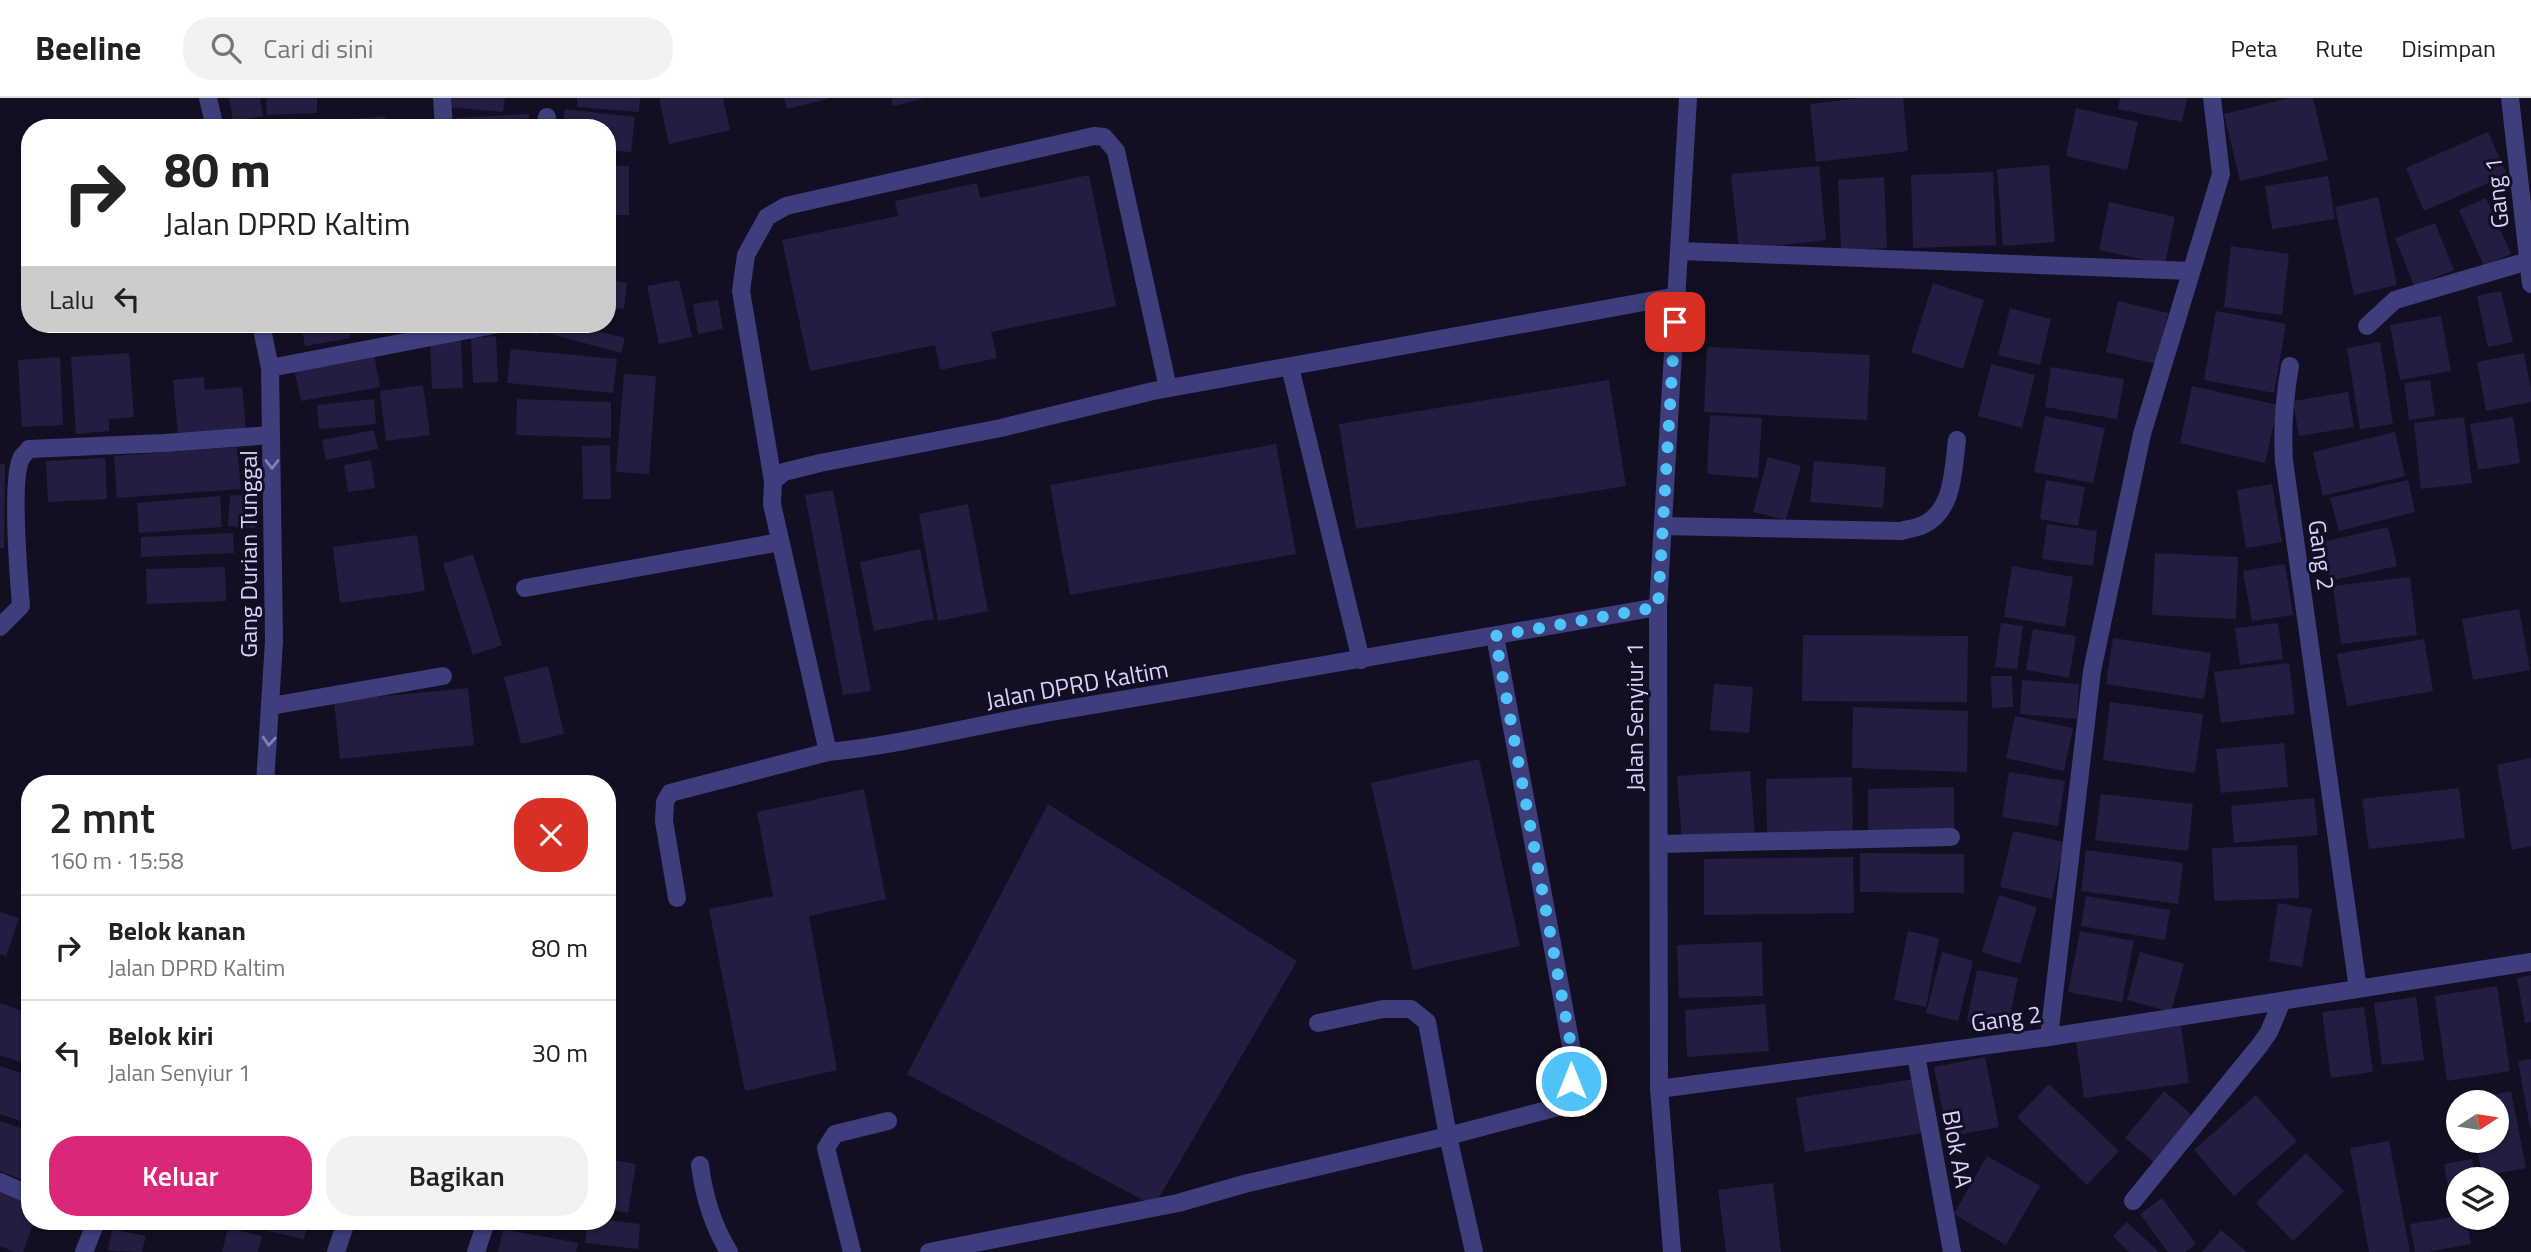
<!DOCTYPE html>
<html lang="id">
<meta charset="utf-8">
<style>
:root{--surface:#fff;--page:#f2f2f2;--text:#222;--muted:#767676;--line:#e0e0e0;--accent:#db2777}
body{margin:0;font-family:"Titillium Web",sans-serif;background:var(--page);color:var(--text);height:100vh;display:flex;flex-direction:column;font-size:26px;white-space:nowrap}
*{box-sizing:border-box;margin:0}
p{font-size:23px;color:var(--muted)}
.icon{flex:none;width:38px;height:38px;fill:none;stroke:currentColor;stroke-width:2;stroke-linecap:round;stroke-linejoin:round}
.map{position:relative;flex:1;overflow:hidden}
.details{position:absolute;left:21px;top:677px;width:595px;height:455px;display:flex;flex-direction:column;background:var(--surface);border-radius:28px;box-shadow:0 2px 5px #0004}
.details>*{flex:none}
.top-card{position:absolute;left:21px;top:21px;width:595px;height:214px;border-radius:28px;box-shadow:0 2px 5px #0004;background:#fff;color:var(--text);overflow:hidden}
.needle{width:46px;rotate:78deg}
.buttons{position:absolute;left:2446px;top:992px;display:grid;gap:14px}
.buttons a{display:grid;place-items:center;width:63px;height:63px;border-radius:50%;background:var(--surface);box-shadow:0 2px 5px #0004;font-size:35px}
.pin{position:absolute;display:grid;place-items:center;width:60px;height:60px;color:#fff;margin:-30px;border-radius:14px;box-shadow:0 4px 10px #0006}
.me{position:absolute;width:77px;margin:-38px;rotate:0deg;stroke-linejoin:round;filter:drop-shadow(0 0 5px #0008)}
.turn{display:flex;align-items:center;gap:24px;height:147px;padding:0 28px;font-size:32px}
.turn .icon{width:91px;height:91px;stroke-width:2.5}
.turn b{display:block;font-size:49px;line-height:60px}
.then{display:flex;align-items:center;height:66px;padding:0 28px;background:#0003;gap:14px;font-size:26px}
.round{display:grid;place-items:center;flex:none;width:74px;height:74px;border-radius:28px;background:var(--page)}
.head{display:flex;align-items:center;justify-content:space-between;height:119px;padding:0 28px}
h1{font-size:42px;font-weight:600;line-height:52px}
.primary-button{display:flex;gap:14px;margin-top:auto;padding:14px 28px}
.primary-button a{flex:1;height:80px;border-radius:28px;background:var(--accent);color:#fff;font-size:28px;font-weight:600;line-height:80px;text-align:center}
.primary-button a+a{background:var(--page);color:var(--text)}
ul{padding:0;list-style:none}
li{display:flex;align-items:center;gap:21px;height:105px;padding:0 28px;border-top:2px solid var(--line)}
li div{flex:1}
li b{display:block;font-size:26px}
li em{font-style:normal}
header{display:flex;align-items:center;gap:42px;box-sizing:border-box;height:98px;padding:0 35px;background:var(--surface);border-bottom:2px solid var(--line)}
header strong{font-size:33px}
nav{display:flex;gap:38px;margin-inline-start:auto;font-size:24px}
.search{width:490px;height:63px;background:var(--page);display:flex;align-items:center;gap:18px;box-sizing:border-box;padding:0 24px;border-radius:28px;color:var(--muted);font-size:26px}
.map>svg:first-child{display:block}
.building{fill:#231d41}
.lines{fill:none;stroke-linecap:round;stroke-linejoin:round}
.service{stroke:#3e3e7d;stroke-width:18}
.minor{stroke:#3e3e7d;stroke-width:18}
.oneway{stroke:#8281b6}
.route{stroke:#4fc3f7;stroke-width:12;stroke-dasharray:0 21.6}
.labels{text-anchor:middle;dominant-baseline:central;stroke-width:6;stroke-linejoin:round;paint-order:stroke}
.street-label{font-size:24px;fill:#d6d3fc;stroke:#120f22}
</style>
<header>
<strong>Beeline</strong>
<div class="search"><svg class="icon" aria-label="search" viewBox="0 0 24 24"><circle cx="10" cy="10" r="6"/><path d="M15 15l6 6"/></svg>Cari di sini</div>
<nav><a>Peta</a><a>Rute</a><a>Disimpan</a></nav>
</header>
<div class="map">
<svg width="2531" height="1154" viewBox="0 0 2531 1154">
<rect width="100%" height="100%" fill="#120f22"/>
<path class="building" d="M229,0h31l3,18 -30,5z
M266,0h51v15l-50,2z
M445,0h60l-2,14 -58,-5z
M577,0h63l-1,14 -62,-5z
M659,0h64l7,32 -61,14z
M784,0h44v1l-41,10z
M891,0h31v1l-29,7z
M1861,0h42l5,53 -92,11 -6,-58z
M2120,0h67l-5,24 -64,-13z
M2289,0h24l15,62 -88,21 -16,-67z
M2076,10l62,14 -11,48 -61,-14z
M565,11l70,8 -4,35 -24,-2v-22h-45z
M529,16l1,14h-76v-10z
M385,18l1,12h-112v-2z
M2488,34l19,43 -83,36 -18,-43z
M2049,67l6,77 -52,4 -6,-77z
M607,68h22v49h-22z
M1819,68l7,74 -87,10 -8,-76z
M1993,74l3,73 -83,3 -2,-73z
M1089,77l27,131 -125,26 6,26 -57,12 -5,-25 -125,26 -28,-131 116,-24 -3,-15 82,-18 3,15z
M2328,78l7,43 -63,10 -7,-43z
M1884,79l3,71 -46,2 -3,-70z
M2378,99l19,88 -43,10 -19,-88z
M2486,100l25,56 -27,12 -25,-56z
M2109,104l66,15 -10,47 -66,-14z
M2435,125l19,47 -40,16 -19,-48z
M2231,148l58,8 -7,61 -58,-8z
M611,182l16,3 -3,26 -16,-2z
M679,182l13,57 -33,7 -12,-58z
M1933,185l51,17 -21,69 -52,-17z
M2501,193l12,51 -25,5 -11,-51z
M718,202l5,29 -25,5 -5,-30z
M2118,203l50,12 -12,51 -50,-12z
M2010,210l41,11 -11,46 -42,-10z
M2216,213l70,13 -12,69 -70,-13z
M2441,218l10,55 -51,9 -10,-55z
M301,226h47l2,14 -45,8z
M372,226h62v7l-62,3z
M519,226h22l-3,11 -20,-5z
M549,226h20l56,14 -4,15 -74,-20z
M496,238l2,46 -25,1 -2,-45z
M461,242l2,48 -31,1 -2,-47z
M2380,244l13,82 -33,5 -13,-81z
M1707,249l163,8 -3,65 -163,-8z
M511,251l106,10 -4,34 -106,-10z
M129,255l5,64 -25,2v12l-33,3 -5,-77z
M2524,255l7,36v13l-45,9 -9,-49z
M374,256l6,33 -79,14 -7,-33z
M60,259l3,68 -41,2 -4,-67z
M1991,266l44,11 -13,53 -44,-12z
M2051,269l73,12 -7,40 -72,-12z
M624,276l32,2 -7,98 -33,-2z
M204,279l1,13 37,-3 4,43 -68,5 -5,-55z
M1609,282l17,106 -270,43 -17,-105z
M2430,282l5,36 -26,4 -5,-37z
M423,287l7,50 -44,6 -6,-50z
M2192,288l86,19 -13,58 -85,-20z
M2348,294l6,35 -55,9 -6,-35z
M374,301l2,25 -57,5 -2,-24z
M517,301l94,3v36l-95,-3z
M1710,317l52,3 -4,60 -51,-4z
M2045,318l60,12 -12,55 -59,-11z
M2464,319l8,66 -51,6 -7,-66z
M2513,319l7,46 -42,7 -8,-46z
M374,332l4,19 -52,11 -4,-20z
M2395,334l10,44 -82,20 -10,-44z
M1276,346l20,110 -226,41 -20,-110z
M610,347l1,54h-28l-1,-53z
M237,349l4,42 -124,9 -3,-42z
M1768,359l33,9 -15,54 -33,-8z
M105,360l2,41 -59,3 -2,-41z
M371,362l4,28 -27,4 -4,-27z
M1814,363l72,6 -3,41 -73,-6z
M0,366h5l-1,84h-4z
M2046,382l39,7 -7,39 -38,-7z
M2408,382l7,32 -76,19 -9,-33z
M2272,386l10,58 -36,6 -9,-58z
M833,392l38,201 -28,4 -38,-200z
M230,397l26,1 -1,32 -27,-2z
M220,398l2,31 -83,6 -2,-30z
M968,406l20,107 -50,10 -19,-107z
M2047,426l50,7 -4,35 -51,-7z
M2388,429l9,39 -67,15 -8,-39z
M233,435l1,20 -93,4v-20z
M417,437l8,56 -85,12 -7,-56z
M920,451l14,70 -60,12 -14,-69z
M2155,455l83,4 -2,62 -84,-4z
M473,456l29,91 -29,10 -30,-91z
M2285,466l8,51 -41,6 -9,-50z
M2012,468l61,11 -8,50 -61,-10z
M225,469l1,34 -79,3 -1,-35z
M2410,479l7,58 -76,9 -8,-58z
M2519,511l11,61 -57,10 -11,-61z
M2001,525l22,3 -6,43 -22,-2z
M2278,525l5,36 -43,6 -5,-37z
M2033,531l43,7 -7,42 -43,-8z
M1803,537l165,1 -1,66 -165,-1z
M2113,540l98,15 -7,46 -98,-15z
M2424,541l9,52 -86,15 -10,-52z
M2289,565l6,51 -74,9 -7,-51z
M548,568l16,68 -43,10 -17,-67z
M1991,578h21l1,31 -21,1z
M2022,582l57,4 -2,35 -57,-5z
M1714,586l39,3 -4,46 -39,-3z
M468,590l6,57 -134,14 -6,-58z
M2110,604l93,12 -8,59 -92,-13z
M1853,609l115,4 -1,61 -115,-4z
M2015,618l58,12 -9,43 -58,-13z
M2284,645l4,44 -67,6 -5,-44z
M2531,660v88l-19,4 -15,-85z
M1479,661l41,187 -107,24 -42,-187z
M1750,673l5,65 -73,5 -5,-65z
M2009,674l56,9 -7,45 -56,-9z
M1852,679l1,55 -86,2 -1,-55z
M1954,689v44l-86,2v-44z
M2459,690l6,50 -96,11 -7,-50z
M864,691l22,110 -77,17 28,154 -92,21 -36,-182 64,-13 -16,-84z
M2101,696l92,10 -5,47 -93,-11z
M2314,700l4,37 -84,8 -3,-37z
M1048,706l249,157 -143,245 -247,-132z
M2013,733l51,11 -12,57 -52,-12z
M2297,747l2,53 -85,3 -2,-53z
M2086,752l97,13 -5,41 -97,-13z
M1860,755l104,1v39l-104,-1z
M1853,759l1,56 -150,2v-56z
M1999,797l38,12 -17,57 -38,-12z
M2086,798l84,14 -5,30 -84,-14z
M2278,805l34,6 -10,58 -33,-6z
M0,814l19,6 -13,38 -6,-2z
M1908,833l31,7 -13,69 -32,-7z
M2080,833l54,10 -12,61 -54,-10z
M1762,844l1,54 -84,2 -2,-53z
M1942,854l31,9 -15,60 -32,-8z
M2140,854l44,12 -13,48 -44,-12z
M1977,872l41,8 -11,51 -40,-8z
M2531,877v47l-6,1 -8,-45z
M2497,888l13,85 -63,10 -12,-85z
M2416,899l8,63 -42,5 -8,-62z
M0,905l30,11v19l-10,29 -20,-7z
M1765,906l4,47 -82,6 -2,-47z
M2364,909l9,65 -42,6 -9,-66z
M2181,928l8,57 -105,15 -8,-57z
M1985,959l14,70 -51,10 -14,-70z
M2531,961v69h-1l-12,-67z
M0,968l30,10v48l-30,-10z
M1914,981l9,54 -118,19 -9,-54z
M2049,986l70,67 -32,34 -70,-68z
M2164,993l29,25 -39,46 -29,-24z
M2511,993l15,77 -44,8 -6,-35h21v-39h-29v-2z
M2256,997l41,46 -63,55 -40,-46z
M0,1023l30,10v52l-30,-12z
M2389,1043l21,111h-41l-19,-104z
M2306,1055l38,38 -51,50 -37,-38z
M1987,1058l53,30 -34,59 -52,-31z
M607,1061l29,5 -8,49 -21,-4z
M2472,1061l4,21h-17v27l-7,1 -8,-44z
M1773,1085l8,69h-55l-8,-62z
M0,1092l30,11v21h4l-11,30h-8l-15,-6z
M2162,1100l34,46 -11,8h-17l-28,-38z
M2459,1118v2h7l5,26 -43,8h-13l-5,-28z
M607,1122l33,4 -2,25 -53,-6 3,-21z
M228,1124h80l-4,17z
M2127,1124l32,30h-30l-16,-16z
M228,1130l34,8 -4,16h-36z
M112,1131l34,7 -4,16 -34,-1z
M503,1131l75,14 -2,9h-78z
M2221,1132l26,22h-45z"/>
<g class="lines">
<path class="service" d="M1290,269l71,293
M773,383l-32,-190 5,-36 21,-38 19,-11 308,-70 10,1 12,14 52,237
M525,490l255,-46
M1658,509c-196,35 -393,69 -590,102 -81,13 -159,35 -240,43l-56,-248 1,-23 11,-9 36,-9 181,-35 152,-37 524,-95
M677,800l-13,-77 1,-19 5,-9 158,-41
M700,1067c4,32 12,59 29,87
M852,1154l-26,-104 9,-14 53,-13
M929,1154l249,-49 66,-19 204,-48 -21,-114 -16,-13h-28l-65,14
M1474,1154l-26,-116 110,-29 13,-26 1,-30 -77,-415"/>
<path class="minor" d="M208,0l7,30
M442,0l2,30
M2510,0l21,186
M545,30l2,-11
M1681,153l510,20
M261,226l9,44 4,273 -9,143
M2367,228l28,-26 133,-39
M2290,268c-6,33 -8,62 -6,95l74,528
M270,270l229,-44
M1663,428l238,5c7,-2 15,-3 22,-6 31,-14 30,-56 34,-85
M0,529l21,-21c-2,-25 -11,-131 1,-149 2,-3 5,-5 7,-8l136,-6 106,-8
M271,608l172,-30
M1659,746l292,-7
M2049,939l43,-366 50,-237 79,-260 -9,-76
M1916,957l36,197
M1659,991l390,-52 482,-75
M0,1084l30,13
M2133,1103l127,-156 9,-13 13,-31
M84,1154l12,-30
M336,1154l9,-27
M476,1154l10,-30
M1672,1154l-13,-163 -1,-482 30,-509"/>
</g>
<defs><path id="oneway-chevron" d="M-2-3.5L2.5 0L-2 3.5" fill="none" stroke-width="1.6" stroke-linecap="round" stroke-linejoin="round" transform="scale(1.75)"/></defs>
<g class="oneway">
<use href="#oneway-chevron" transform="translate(272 366) rotate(90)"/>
<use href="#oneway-chevron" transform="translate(269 643) rotate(94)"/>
</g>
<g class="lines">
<path class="route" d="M1571,983l1,-30 -77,-415 163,-29 17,-285"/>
</g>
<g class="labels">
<g class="street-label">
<text transform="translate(2496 95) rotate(-96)">Gang 1</text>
<text transform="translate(248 456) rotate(-90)">Gang Durian Tunggal</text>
<text transform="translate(2322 457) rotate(82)">Gang 2</text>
<text transform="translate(1077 586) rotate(-10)">Jalan DPRD Kaltim</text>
<text transform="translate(1634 619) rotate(-90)">Jalan Senyiur 1</text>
<text transform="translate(2006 920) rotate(-8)">Gang 2</text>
<text transform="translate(1958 1051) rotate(80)">Blok AA</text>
</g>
</g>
</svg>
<div class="buttons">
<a><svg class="needle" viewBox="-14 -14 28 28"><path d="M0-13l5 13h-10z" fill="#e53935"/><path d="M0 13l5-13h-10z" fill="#767676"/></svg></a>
<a><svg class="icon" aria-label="layers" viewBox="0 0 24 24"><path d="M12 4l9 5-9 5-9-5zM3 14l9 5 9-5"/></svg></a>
</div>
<div class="pin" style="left:1675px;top:224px;background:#d93025"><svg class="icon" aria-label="arrive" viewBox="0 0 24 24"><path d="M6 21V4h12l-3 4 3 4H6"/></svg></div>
<svg class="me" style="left:1571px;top:983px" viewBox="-20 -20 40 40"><circle r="17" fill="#4fc3f7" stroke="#fff" stroke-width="3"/><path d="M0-11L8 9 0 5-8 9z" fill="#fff"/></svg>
<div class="top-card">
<div class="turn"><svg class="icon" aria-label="right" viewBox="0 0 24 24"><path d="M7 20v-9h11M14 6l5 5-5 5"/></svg><div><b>80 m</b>Jalan DPRD Kaltim</div></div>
<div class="then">Lalu<svg class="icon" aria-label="left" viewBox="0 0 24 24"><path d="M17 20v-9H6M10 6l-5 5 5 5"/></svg></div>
</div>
<section class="details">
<div class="head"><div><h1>2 mnt</h1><p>160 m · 15:58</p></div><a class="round" style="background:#d93025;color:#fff"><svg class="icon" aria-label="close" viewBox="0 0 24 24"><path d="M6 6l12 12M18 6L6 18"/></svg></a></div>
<ul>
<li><svg class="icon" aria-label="right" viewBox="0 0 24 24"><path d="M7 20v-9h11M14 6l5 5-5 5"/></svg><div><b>Belok kanan</b><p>Jalan DPRD Kaltim</p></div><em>80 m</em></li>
<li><svg class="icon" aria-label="left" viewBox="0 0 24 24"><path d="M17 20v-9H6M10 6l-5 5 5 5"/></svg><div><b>Belok kiri</b><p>Jalan Senyiur 1</p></div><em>30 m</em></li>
</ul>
<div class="primary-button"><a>Keluar</a><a>Bagikan</a></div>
</section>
</div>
